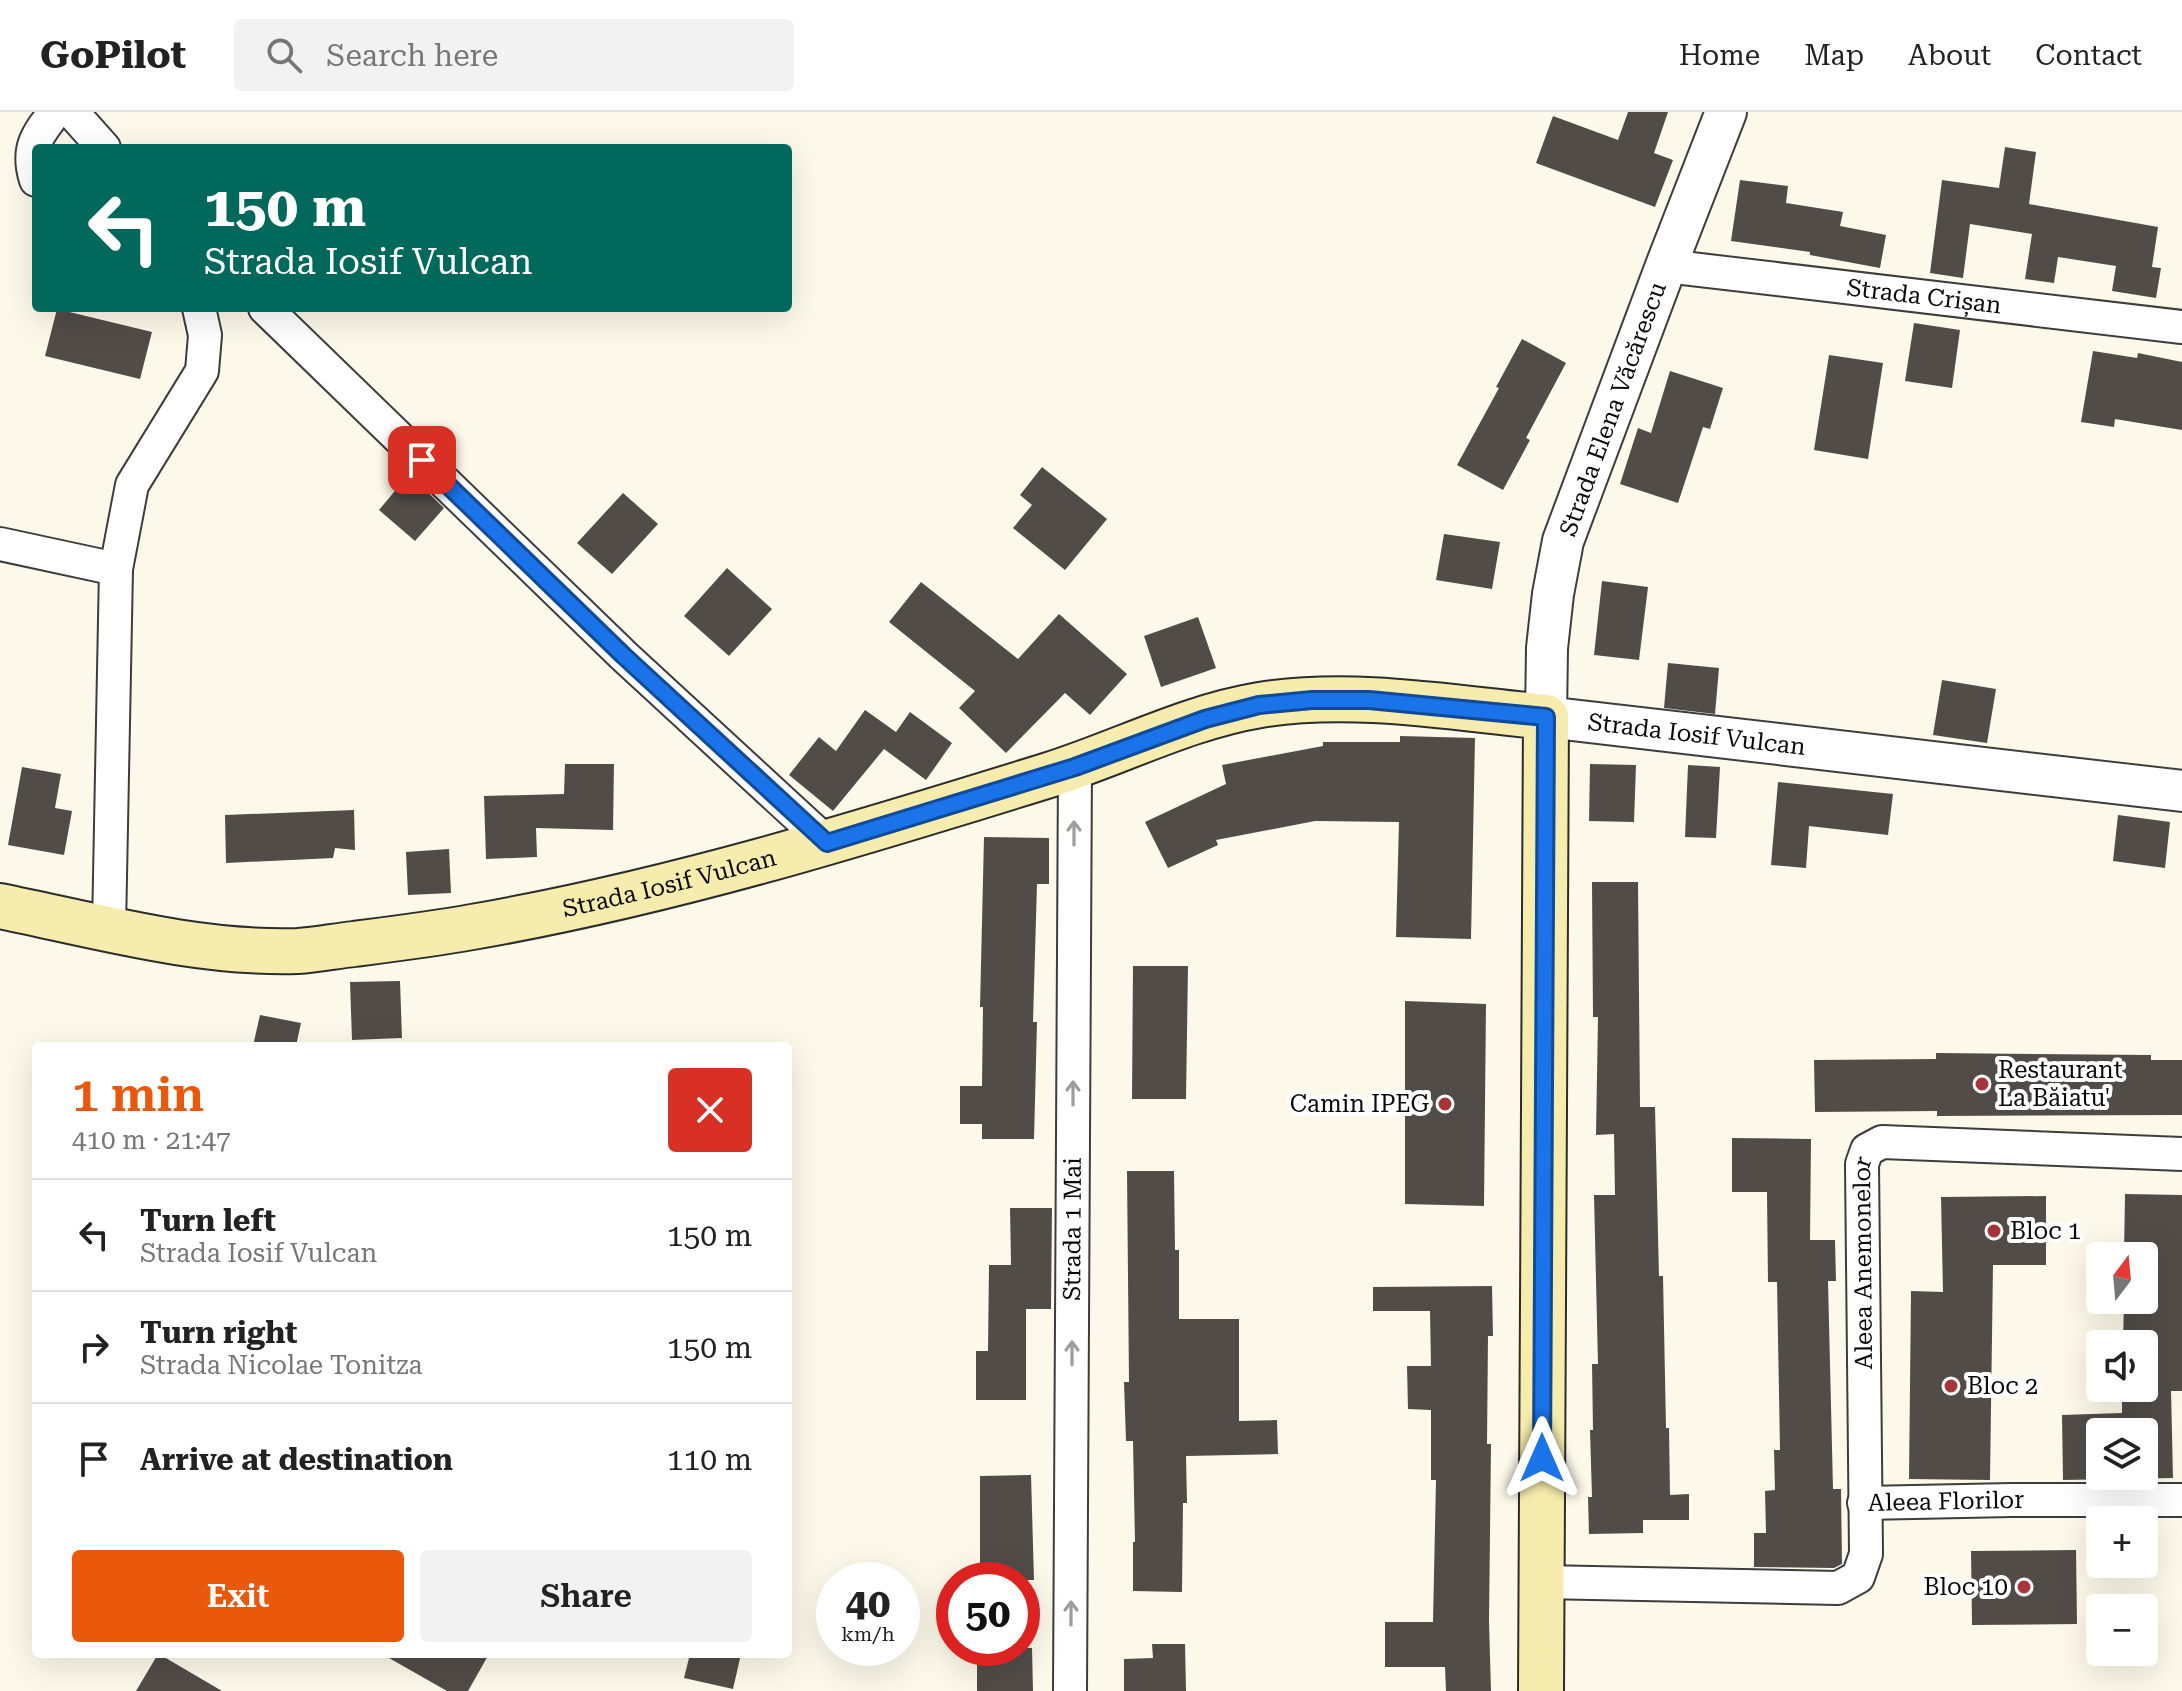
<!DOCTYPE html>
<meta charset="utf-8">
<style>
:root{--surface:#fff;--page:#f2f2f2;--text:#222;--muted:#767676;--line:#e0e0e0;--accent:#ea580c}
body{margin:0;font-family:"Roboto Serif",serif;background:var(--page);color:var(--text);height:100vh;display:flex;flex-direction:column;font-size:30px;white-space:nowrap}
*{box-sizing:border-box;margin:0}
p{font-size:26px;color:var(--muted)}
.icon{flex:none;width:44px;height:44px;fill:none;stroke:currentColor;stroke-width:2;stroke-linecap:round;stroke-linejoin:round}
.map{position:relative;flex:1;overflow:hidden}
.sheet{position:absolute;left:32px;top:930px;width:760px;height:616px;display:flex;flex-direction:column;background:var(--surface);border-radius:8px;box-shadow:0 8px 32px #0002}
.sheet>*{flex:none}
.banner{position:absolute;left:32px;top:32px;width:760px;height:168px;border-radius:8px;box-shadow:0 8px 32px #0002;background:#00695c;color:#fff;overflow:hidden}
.needle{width:52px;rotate:16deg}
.buttons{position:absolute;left:2086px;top:1130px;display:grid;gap:16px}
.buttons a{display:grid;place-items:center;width:72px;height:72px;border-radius:8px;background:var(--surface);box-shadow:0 8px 32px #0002;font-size:40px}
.speed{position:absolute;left:816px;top:1450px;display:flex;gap:16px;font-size:40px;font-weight:700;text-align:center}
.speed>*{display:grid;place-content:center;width:104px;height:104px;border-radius:50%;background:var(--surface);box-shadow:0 8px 32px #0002;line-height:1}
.speed small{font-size:20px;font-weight:400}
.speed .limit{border:12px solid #d22;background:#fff;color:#111}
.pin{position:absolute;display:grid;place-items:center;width:68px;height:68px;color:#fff;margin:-34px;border-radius:16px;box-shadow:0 4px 12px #0006}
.me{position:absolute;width:88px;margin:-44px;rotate:0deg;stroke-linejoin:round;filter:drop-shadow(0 0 6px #0008)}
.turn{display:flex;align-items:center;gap:28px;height:168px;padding:0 40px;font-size:36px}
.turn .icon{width:104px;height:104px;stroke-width:2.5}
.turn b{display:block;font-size:56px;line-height:68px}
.round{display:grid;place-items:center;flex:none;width:84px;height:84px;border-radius:8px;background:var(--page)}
.head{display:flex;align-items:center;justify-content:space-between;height:136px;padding:0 40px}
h1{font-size:48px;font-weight:600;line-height:60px;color:var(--accent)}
.cta{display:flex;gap:16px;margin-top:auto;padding:16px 40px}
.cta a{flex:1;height:92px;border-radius:8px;background:var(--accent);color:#fff;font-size:32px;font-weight:600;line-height:92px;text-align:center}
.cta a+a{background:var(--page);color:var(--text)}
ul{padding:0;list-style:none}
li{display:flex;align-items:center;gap:24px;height:112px;padding:0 40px;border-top:2px solid var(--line)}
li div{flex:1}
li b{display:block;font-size:30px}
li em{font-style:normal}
header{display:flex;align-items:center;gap:48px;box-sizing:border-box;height:112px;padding:0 40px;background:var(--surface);border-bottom:2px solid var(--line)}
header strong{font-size:38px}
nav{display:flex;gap:44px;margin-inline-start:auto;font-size:28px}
.search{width:560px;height:72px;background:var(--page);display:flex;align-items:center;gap:20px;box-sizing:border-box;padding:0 28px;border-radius:8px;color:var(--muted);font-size:30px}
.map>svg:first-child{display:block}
.building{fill:#514c48;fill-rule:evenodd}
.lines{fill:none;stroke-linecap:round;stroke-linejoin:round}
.minor-casing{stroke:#3d3d3d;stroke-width:36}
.tertiary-casing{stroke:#3d3d3d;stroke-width:44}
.secondary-casing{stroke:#2c2c2c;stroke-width:48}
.minor{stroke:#fff;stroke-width:32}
.tertiary{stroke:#fff;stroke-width:40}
.secondary{stroke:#f5ecad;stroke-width:44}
.oneway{stroke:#9d9d9d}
.route-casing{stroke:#114b97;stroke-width:20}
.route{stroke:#1a73e8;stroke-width:14}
.poi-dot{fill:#a8343b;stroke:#fff;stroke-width:3}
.labels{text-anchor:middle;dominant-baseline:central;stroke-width:8;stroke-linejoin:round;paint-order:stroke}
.street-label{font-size:24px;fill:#0a0a0a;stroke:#fff}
.poi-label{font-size:24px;fill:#0a0a0a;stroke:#fff;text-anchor:start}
</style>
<header>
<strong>GoPilot</strong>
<div class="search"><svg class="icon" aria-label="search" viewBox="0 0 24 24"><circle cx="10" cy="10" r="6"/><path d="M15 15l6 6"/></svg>Search here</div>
<nav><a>Home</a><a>Map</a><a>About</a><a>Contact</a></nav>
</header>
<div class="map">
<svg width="2182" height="1579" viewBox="0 0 2182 1579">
<rect width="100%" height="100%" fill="#fcf9ea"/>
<path class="building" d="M1628,0h40l-14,41 19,7 -18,47 -119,-44 17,-47 65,24z
M2005,35l31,5 -7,52 129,23 -6,40 9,1 -5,30 -44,-7 4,-25 -58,-9 -4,26 -29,-4 7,-45 -62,-10 -7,54 -33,-5 12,-93 57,8z
M1740,68l48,6 -2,17 57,9 -3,14 46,9 -6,33 -70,-13v-3l-79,-11z
M57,197l95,23 -12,47 -95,-23z
M1914,211l46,7 -8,58 -47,-7z
M1522,227l44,24 -40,75 4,2 -27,50 -46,-25 42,-77 -3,-1z
M2093,239l44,7 1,-5 44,9v68l-67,-11 -1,8 -33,-5z
M1829,243l54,8 -15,96 -54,-9z
M1670,259l53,17 -13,41 -7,-2 -25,76 -58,-19 18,-56 13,5z
M1042,355l65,52 -42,51 -52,-42 19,-23 -12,-10z
M409,362l35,34 -29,33 -36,-31z
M623,381l35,31 -46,50 -35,-31z
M1444,422l56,8 -8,47 -56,-9z
M727,456l45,41 -43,47 -45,-40z
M1602,469l46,6 -9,73 -45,-5z
M921,470l97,77 41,-45 68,60 -37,41 -25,-22 -59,60 -47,-45 16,-17 -86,-69z
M1198,505l18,51 -55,19 -17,-51z
M1668,551l51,5 -4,46 -51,-6z
M1942,568l54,9 -9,54 -54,-8z
M865,598l31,22 14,-20 42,31 -26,37 -42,-31 -51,62 -44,-36 30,-38 17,14z
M1400,624l75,2 -4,201 -75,-2 3,-115 -84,-1 -99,19 2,5 -50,23 -23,-46 81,-38 -4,-19 101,-19v-4h77z
M565,652h49l-1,66 -77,-2 1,29 -51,2 -2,-63 80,-2z
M1590,652l46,1 -2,57 -45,-1z
M1688,653l32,2 -4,71 -31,-1z
M22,655l39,7 -6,34 17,3 -8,44 -56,-10z
M1778,670l115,12 -5,41 -79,-9 -3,42 -35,-3z
M354,698l1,40 -20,-2 -2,10 -107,5 -1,-48z
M2118,703l52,7 -5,46 -52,-7z
M984,725l65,1v46h-12l-4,138h4l-3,117h-52v-15h-22v-38h22l1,-79h-3z
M449,737l2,44 -43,2 -2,-43z
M1592,770h46l2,225h15l4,169h4l3,152h3l1,67 19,-1v26h-46v13l-54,1 -1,-37h4l-2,-67h3l-1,-66h6l-4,-169h21l-1,-61 -18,1 2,-118h-5z
M1133,854h55l-2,133h-54z
M400,869l2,57 -50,2 -2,-58z
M1405,889l81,3 -2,202 -79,-2z
M260,903l41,8 -5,23h-43z
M1936,941l215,2v5h31v55l-245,1v-5l-122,1 -1,-52 122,-1z
M1732,1026l79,1 -1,101h25l1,41h-8l5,208h8l1,75 -8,4 -80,-1v-34h12l-1,-42 10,-1 -1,-40h6l-3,-168h-9l-1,-90h-35z
M1127,1059h47l1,79h4v69h60v102l38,-1 1,34 -92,2 1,47h-4l-1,89 -49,-1v-49h2l-2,-101h-7l-2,-59h5z
M2125,1082l57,1v196h-11l2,87 -110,2 -1,-65 60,-2v-25h22v-44h-21l1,-44h20v-44h-20zM2100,1320h44v44h-44z
M2046,1084v69h-53l-3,215 -81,-1 2,-188 32,1 -2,-95z
M1010,1096h42l-1,101h-25v91h-50v-49h12l1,-86h22z
M1492,1174l1,50h-5l-1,108h4l-2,178 2,69h-45l-1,-24h-60v-45h48l3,-142h-5v-70l-23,-1 -1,-43h24l-1,-55h-57v-24z
M1031,1363l3,105h-54v-104z
M2076,1438l1,74 -105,1 -1,-74z
M1152,1532h33l1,47h-62v-32l29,-1z
M977,1536h55l1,43h-56z
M158,1542h1l63,37h-86z
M382,1542h107l-21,37h-21z
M690,1542h51l-8,35 -49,-11z"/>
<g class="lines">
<g class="minor-casing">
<g id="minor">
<path d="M72,0l32,36"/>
<path d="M36,68c-10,-31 1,-45 19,-68"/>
<path id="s1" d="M1666,154l516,61"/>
<path d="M265,196l359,348 203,187"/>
<path d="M0,432l116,25"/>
<path d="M109,816l7,-359 16,-84 70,-114 3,-36 -6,-27"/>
<path id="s2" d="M1864,1391l148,-3h170"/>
<path id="s3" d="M1542,1470l296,6 20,-11 8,-23 -4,-390 5,-14 15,-8 300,12"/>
<path id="s4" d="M1070,1579l5,-924"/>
</g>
</g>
<g class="tertiary-casing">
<g id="tertiary">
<path id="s5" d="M1726,0l-60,154 -103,275 -10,53 -6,54 -1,69 636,74"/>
</g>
</g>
<g class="secondary-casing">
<g id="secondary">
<path id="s6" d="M0,794c98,20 197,48 298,45 19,-1 37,-5 56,-7 39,-5 79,-10 118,-17 196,-34 387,-93 577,-152 70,-22 138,-58 211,-70 93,-15 193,3 286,12l-5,974"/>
</g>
</g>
<use href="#minor" class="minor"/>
<use href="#tertiary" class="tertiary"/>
<use href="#secondary" class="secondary"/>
</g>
<defs><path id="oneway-shaft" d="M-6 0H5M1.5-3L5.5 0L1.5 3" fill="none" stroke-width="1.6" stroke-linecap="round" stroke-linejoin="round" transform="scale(2)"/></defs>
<g class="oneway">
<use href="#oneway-shaft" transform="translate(1074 721) rotate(-90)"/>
<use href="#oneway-shaft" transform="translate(1073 981) rotate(-90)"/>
<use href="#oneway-shaft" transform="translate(1072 1241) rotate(-90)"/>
<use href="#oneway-shaft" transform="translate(1071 1501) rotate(-90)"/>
</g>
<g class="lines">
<g class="route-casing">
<path id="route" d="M422,348l202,196 203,187 248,-76 130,-48 54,-14 53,-5h57l177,17 -4,741"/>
</g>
<use href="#route" class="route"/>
</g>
<g class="poi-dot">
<circle cx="1982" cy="972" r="8"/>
<circle cx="1445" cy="992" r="8"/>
<circle cx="1994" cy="1119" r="8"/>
<circle cx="1951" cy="1274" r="8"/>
<circle cx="2024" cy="1475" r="8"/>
</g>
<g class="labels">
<g class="street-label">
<text stroke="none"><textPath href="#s1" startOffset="260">Strada Crișan</textPath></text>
<text transform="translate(1613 297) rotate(-70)">Strada Elena Văcărescu</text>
<text stroke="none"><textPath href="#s5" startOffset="788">Strada Iosif Vulcan</textPath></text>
<text stroke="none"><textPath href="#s6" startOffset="680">Strada Iosif Vulcan</textPath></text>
<text stroke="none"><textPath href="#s4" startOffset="462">Strada 1 Mai</textPath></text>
<text stroke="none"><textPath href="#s3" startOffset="634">Aleea Anemonelor</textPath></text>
<text stroke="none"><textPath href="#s2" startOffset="82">Aleea Florilor</textPath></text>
</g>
<g class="poi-label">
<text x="1998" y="958">Restaurant<tspan x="1998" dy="28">La Băiatu'</tspan></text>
<text x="1429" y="992" text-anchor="end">Camin IPEG</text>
<text x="2010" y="1119">Bloc 1</text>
<text x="1967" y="1274">Bloc 2</text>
<text x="2008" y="1475" text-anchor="end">Bloc 10</text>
</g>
</g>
</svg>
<div class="buttons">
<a><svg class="needle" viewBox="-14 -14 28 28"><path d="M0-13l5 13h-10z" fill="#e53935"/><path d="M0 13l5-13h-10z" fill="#767676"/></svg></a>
<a><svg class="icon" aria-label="sound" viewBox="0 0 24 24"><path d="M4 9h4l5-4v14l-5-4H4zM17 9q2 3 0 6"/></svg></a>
<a><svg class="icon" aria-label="layers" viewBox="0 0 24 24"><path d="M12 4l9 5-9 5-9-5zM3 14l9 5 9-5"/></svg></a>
<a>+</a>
<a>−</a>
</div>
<div class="speed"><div>40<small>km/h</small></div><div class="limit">50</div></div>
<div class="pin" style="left:422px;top:348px;background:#d93025"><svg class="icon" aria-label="arrive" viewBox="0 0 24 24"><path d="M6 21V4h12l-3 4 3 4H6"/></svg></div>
<svg class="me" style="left:1542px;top:1346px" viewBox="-20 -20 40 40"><path d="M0-17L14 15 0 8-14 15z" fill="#1a73e8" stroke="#fff" stroke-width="4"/></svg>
<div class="banner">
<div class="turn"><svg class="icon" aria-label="left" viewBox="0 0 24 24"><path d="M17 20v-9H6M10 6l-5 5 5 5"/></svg><div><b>150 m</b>Strada Iosif Vulcan</div></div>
</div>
<section class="sheet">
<div class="head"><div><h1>1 min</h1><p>410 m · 21:47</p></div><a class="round" style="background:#d93025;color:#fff"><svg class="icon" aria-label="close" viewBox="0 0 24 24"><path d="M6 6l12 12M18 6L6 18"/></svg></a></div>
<ul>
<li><svg class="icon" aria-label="left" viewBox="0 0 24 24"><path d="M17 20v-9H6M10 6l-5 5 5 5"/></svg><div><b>Turn left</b><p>Strada Iosif Vulcan</p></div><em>150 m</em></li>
<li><svg class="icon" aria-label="right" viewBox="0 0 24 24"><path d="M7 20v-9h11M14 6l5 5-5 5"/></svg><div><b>Turn right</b><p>Strada Nicolae Tonitza</p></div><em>150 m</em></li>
<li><svg class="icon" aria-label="arrive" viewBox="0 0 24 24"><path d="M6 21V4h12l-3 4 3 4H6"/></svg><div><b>Arrive at destination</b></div><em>110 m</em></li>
</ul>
<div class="cta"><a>Exit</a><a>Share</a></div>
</section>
</div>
